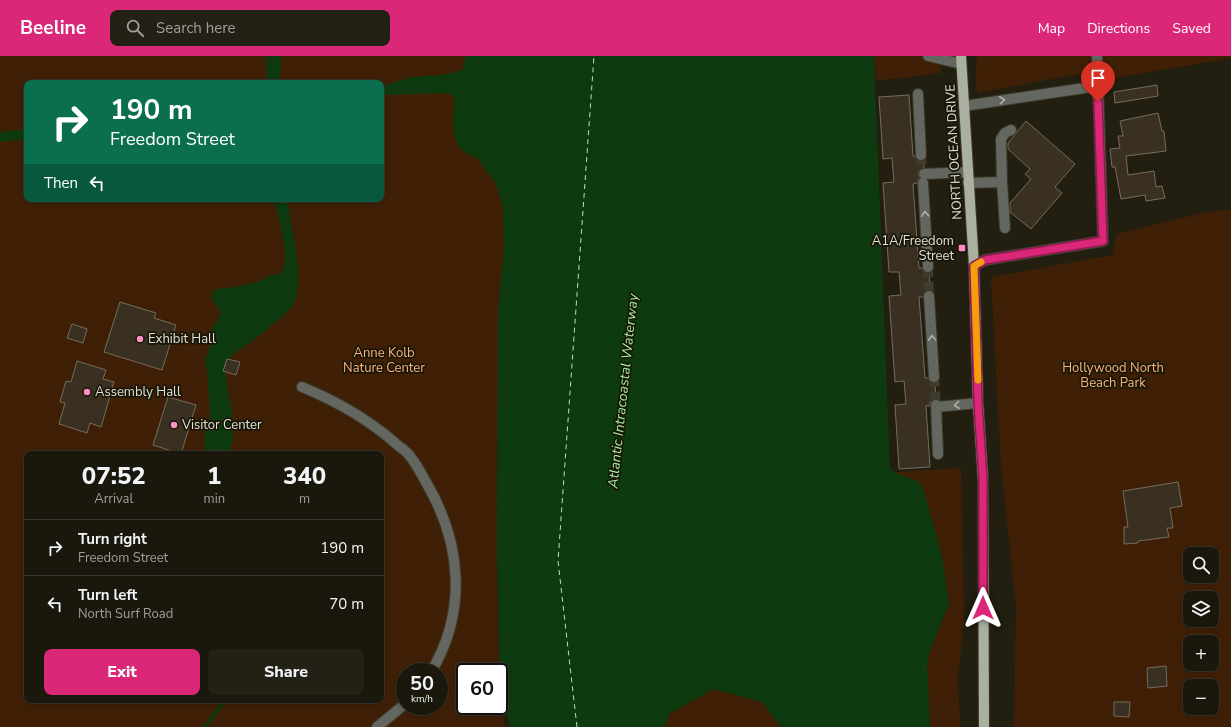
<!DOCTYPE html>
<meta charset="utf-8">
<style>
:root{--surface:#1a170c;--page:#232015;--text:#f1f3f6;--muted:#9f9f9d;--line:#38362d;--accent:#db2777}
body{margin:0;font-family:"Nunito Sans",sans-serif;background:var(--page);color:var(--text);height:100vh;display:flex;flex-direction:column;font-size:15px;white-space:nowrap}
*{box-sizing:border-box;margin:0}
p{font-size:13px;color:var(--muted)}
.icon{flex:none;width:22px;height:22px;fill:none;stroke:currentColor;stroke-width:2;stroke-linecap:round;stroke-linejoin:round}
.map{position:relative;flex:1;overflow:hidden}
.panel{position:absolute;left:24px;top:395px;width:360px;height:252px;display:flex;flex-direction:column;background:var(--surface);border-radius:8px;box-shadow:0 2px 6px #0003,0 0 0 1px var(--line)}
.panel>*{flex:none}
.banner{position:absolute;left:24px;top:24px;width:360px;height:122px;border-radius:8px;box-shadow:0 2px 6px #0003,0 0 0 1px var(--line);background:#0b6e4f;color:#fff;overflow:hidden}
.buttons{position:absolute;left:1183px;top:491px;display:grid;gap:8px}
.buttons a{display:grid;place-items:center;width:36px;height:36px;border-radius:8px;background:var(--surface);box-shadow:0 2px 6px #0003,0 0 0 1px var(--line);font-size:20px}
.speed{position:absolute;left:396px;top:607px;display:flex;gap:8px;font-size:20px;font-weight:700;text-align:center}
.speed>*{display:grid;place-content:center;width:52px;height:52px;border-radius:50%;background:var(--surface);box-shadow:0 2px 6px #0003,0 0 0 1px var(--line);line-height:1}
.speed small{font-size:10px;font-weight:400}
.speed .limit{border:2px solid #111;border-radius:6px;background:#fff;color:#111}
.pin{position:absolute;display:grid;place-items:center;width:34px;height:34px;color:#fff;margin:-41px -17px;border-radius:50% 50% 50% 0;rotate:-45deg;box-shadow:0 0 4px #0007}
.pin .icon{rotate:45deg}
.me{position:absolute;width:44px;margin:-22px;rotate:0deg;stroke-linejoin:round;filter:drop-shadow(0 0 3px #0008)}
.turn{display:flex;align-items:center;gap:14px;height:84px;padding:0 20px;font-size:18px}
.turn .icon{width:52px;height:52px;stroke-width:2.5}
.turn b{display:block;font-size:28px;line-height:34px}
.then{display:flex;align-items:center;height:38px;padding:0 20px;background:#0003;gap:8px;font-size:15px}
.eta{display:flex;justify-content:space-evenly;align-items:center;height:68px;text-align:center}
.eta b{font-size:24px;font-weight:800;line-height:28px}
.button{display:flex;gap:8px;margin-top:auto;padding:8px 20px}
.button a{flex:1;height:46px;border-radius:8px;background:var(--accent);color:#fff;font-size:16px;font-weight:800;line-height:46px;text-align:center}
.button a+a{background:var(--page);color:var(--text)}
ul{padding:0;list-style:none}
li{display:flex;align-items:center;gap:12px;height:56px;padding:0 20px;border-top:1px solid var(--line)}
li div{flex:1}
li b{display:block;font-size:15px}
li em{font-style:normal}
header{display:flex;align-items:center;gap:24px;box-sizing:border-box;height:56px;padding:0 20px;background:var(--accent);color:#fff}
header strong{font-size:19px}
nav{display:flex;gap:22px;margin-inline-start:auto;font-size:14px}
.search{width:280px;height:36px;background:var(--page);display:flex;align-items:center;gap:10px;box-sizing:border-box;padding:0 14px;border-radius:8px;color:var(--muted);font-size:15px}
.map>svg:first-child{display:block}
.green{fill:#3f2006;fill-rule:evenodd}
.water{fill:#0d3b0f}
.lines{fill:none;stroke-linecap:round;stroke-linejoin:round}
.stream{stroke:#0d3b0f;stroke-width:3.5}
.ferry{stroke:#a0f29e;stroke-width:1;stroke-dasharray:5 4;stroke-linecap:butt}
.building{fill:#393022;stroke:#766c5c}
.minor-tunnel{stroke:#3f3c2e;stroke-width:10;stroke-dasharray:10 5;stroke-linecap:butt}
.minor-casing{stroke:#3d3a2c;stroke-width:12}
.major-casing{stroke:#3d3a2c;stroke-width:12}
.minor{stroke:#64675f;stroke-width:10}
.major{stroke:#aab0a0;stroke-width:10}
.oneway{stroke:#afb0a6}
.route-casing{stroke:#8e194d;stroke-width:10}
.route{stroke:#db2777;stroke-width:7}
.slow{stroke:#f59e0b;stroke-width:7}
.poi-dot{fill:#fc8fc2;stroke:#191607;stroke-width:1.5}
.labels{text-anchor:middle;dominant-baseline:central;stroke-width:3.5;stroke-linejoin:round;paint-order:stroke}
.street-label{font-size:13px;fill:#e1e0d6;stroke:#191607}
.poi-label{font-size:13px;fill:#e1e0d6;stroke:#191607;text-anchor:start}
.park-label{font-size:13px;fill:#fcb37d;stroke:#191607}
.water-label{font-size:14px;font-style:italic;fill:#a0f29e;stroke:#191607}
</style>
<header>
<strong>Beeline</strong>
<div class="search"><svg class="icon" aria-label="search" viewBox="0 0 24 24"><circle cx="10" cy="10" r="6"/><path d="M15 15l6 6"/></svg>Search here</div>
<nav><a>Map</a><a>Directions</a><a>Saved</a></nav>
</header>
<div class="map">
<svg width="1231" height="671" viewBox="0 0 1231 671">
<rect width="100%" height="100%" fill="#221f10"/>
<path class="green" d="M0,0h528l6,34 -37,357v107l2,109 6,64h-505zM27,27h354v116h-354zM27,398h354v246h-354zM405,616h34v34h-34zM465,616h34v34h-34z
M874,0h66l1,17 -65,8z
M977,0h254v2l-115,20 -32,-5 -107,20 -1,-17z
M1231,154v517h-217l2,-121 -15,-141 -10,-188 122,-22 4,-21 90,-22zM1190,498h22v22h-22zM1190,542h22v22h-22zM1190,586h22v22h-22zM1190,630h22v22h-22z
M961,412l3,150 -6,60 2,49h-30l-3,-63 3,-13 19,-48 -7,-47 -48,-84z
M714,633l48,13 19,25h-117l6,-14z"/>
<path class="water" d="M270,0h11l-1,27h-15l5,-16z
M466,0h408l16,412 4,4 23,9 6,7 19,68 7,47 -19,48 -3,13 3,63h-149l-19,-25 -48,-13 -44,24 -6,14h-154l-10,-35 -3,-138 1,-245 6,-60 -1,-42 -7,-23 -12,-16 -6,-10c-6,-2 -14,-5 -19,-11 -8,-11 -5,-36 -5,-49l-4,-4 -6,-1 -63,2v-9l32,-9 29,-2 21,-5z
M27,73v10l-27,3v-10z
M274,143h13c4,27 17,78 8,102 -5,12 -30,29 -40,38 -7,6 -25,15 -28,23 -8,21 24,86 -8,92 -4,1 -9,0 -13,0 -1,-7 -3,-16 -1,-23 1,-6 5,-10 5,-16l-3,-45 -2,-10 4,-10 4,-24 5,-6 3,-7 -10,-16 1,-5 5,-3 17,-2 24,-5 13,-7 10,-1c11,-17 -3,-55 -7,-75z"/>
<g class="lines">
<path class="stream" d="M267,0l3,27
M228,389l2,9
M205,671l20,-27"/>
<path class="ferry" d="M577,671l-19,-166 36,-505"/>
</g>
<path class="building" d="M1157,29l1,11 -43,7 -1,-11z
M909,39l4,61h2l3,5h5l1,7 -6,3v4l1,3 -2,5 -4,1 6,84h3l3,5h4l1,17h-4l-3,7h-4l6,81h3l3,5h4l1,16 -6,3v4h-4l4,61 -31,2 -4,-64 11,-1 -2,-23 -9,1 -6,-86 12,-1 -2,-23h-10l-6,-89 11,-1 -2,-24 -9,1 -4,-62z
M1158,57l4,18h2l2,20 -40,5 2,19 26,-4 2,16 6,-1 3,12 -19,3 -1,-6 -24,4 -6,-32h-3l-2,-18 10,-1 -2,-12h5l-3,-15z
M1026,65l49,43 -20,23 7,6 -31,36 -21,-17v-9l21,-24 -6,-5 5,-5 -22,-20v-6z
M120,246l36,11 -2,5 22,7 -14,45 -58,-18z
M72,268l15,5 -4,14 -16,-5z
M227,303l13,3 -4,13 -13,-4z
M77,305l29,9 -3,9 11,3 -13,45 -11,-4 -3,10 -28,-9 6,-21 -5,-1 6,-21 5,1z
M168,341l28,8 -15,49 -28,-9z
M1178,426l4,24 -12,2 3,20h-6l2,9 -31,4v2l-14,1v-17h4l-5,-36z
M1166,610l1,20 -19,2 -1,-20z
M1114,646h16l-1,15 -15,-1z"/>
<g class="lines">
<path class="minor-tunnel" d="M921,99l2,28
M928,211l1,29
M934,321l2,28"/>
<g class="minor-casing">
<path id="minor" d="M928,0l33,8
M918,38l3,61
M964,50l134,-20
M924,118l44,-2
M1002,126l3,46
M923,127l5,84
M968,127l34,-1 -1,-43 4,-6 6,-3
M974,210l11,-6 118,-19 -6,-185
M929,240l5,81
M302,331c34,14 64,31 91,54 5,5 12,9 16,14 7,8 13,20 18,29 35,60 40,128 4,188
M936,349l2,49
M936,351l42,-4
M377,671l28,-23"/>
</g>
<g class="major-casing">
<path id="major" d="M961,0l13,210 4,137 5,76 1,248"/>
</g>
<use href="#minor" class="minor"/>
<use href="#major" class="major"/>
</g>
<defs><path id="oneway-chevron" d="M-2-3.5L2.5 0L-2 3.5" fill="none" stroke-width="1.6" stroke-linecap="round" stroke-linejoin="round"/></defs>
<g class="oneway">
<use href="#oneway-chevron" transform="translate(1002 44) rotate(-8)"/>
<use href="#oneway-chevron" transform="translate(925 158) rotate(-93)"/>
<use href="#oneway-chevron" transform="translate(932 282) rotate(-93)"/>
<use href="#oneway-chevron" transform="translate(957 349) rotate(175)"/>
</g>
<g class="lines">
<g class="route-casing">
<path id="route" d="M983,552v-129l-5,-76 -4,-137 11,-6 118,-19 -5,-139"/>
</g>
<use href="#route" class="route"/>
<path class="slow" d="M978,324l-4,-114 7,-4"/>
</g>
<g class="poi-dot">
<rect x="958" y="188" width="8" height="8" rx="2"/>
<circle cx="140" cy="283" r="4"/>
<circle cx="87" cy="336" r="4"/>
<circle cx="174" cy="369" r="4"/>
</g>
<g class="labels">
<g class="street-label">
<text transform="translate(954 96) rotate(-93)">NORTH OCEAN DRIVE</text>
</g>
<g class="poi-label">
<text x="954" y="185" text-anchor="end">A1A/Freedom<tspan x="954" dy="15">Street</tspan></text>
<text x="148" y="283">Exhibit Hall</text>
<text x="95" y="336">Assembly Hall</text>
<text x="182" y="369">Visitor Center</text>
</g>
<g class="park-label">
<text x="384" y="297">Anne Kolb<tspan x="384" dy="15">Nature Center</tspan></text>
<text x="1113" y="312">Hollywood North<tspan x="1113" dy="15">Beach Park</tspan></text>
</g>
<g class="water-label">
<text transform="translate(623 335) rotate(-84)">Atlantic Intracoastal Waterway</text>
</g>
</g>
</svg>
<div class="buttons">
<a><svg class="icon" aria-label="search" viewBox="0 0 24 24"><circle cx="10" cy="10" r="6"/><path d="M15 15l6 6"/></svg></a>
<a><svg class="icon" aria-label="layers" viewBox="0 0 24 24"><path d="M12 4l9 5-9 5-9-5zM3 14l9 5 9-5"/></svg></a>
<a>+</a>
<a>−</a>
</div>
<div class="speed"><div>50<small>km/h</small></div><div class="limit">60</div></div>
<div class="pin" style="left:1098px;top:46px;background:#d93025"><svg class="icon" aria-label="arrive" viewBox="0 0 24 24"><path d="M6 21V4h12l-3 4 3 4H6"/></svg></div>
<svg class="me" style="left:983px;top:552px" viewBox="-20 -20 40 40"><path d="M0-17L14 15 0 8-14 15z" fill="#db2777" stroke="#fff" stroke-width="4"/></svg>
<div class="banner">
<div class="turn"><svg class="icon" aria-label="right" viewBox="0 0 24 24"><path d="M7 20v-9h11M14 6l5 5-5 5"/></svg><div><b>190 m</b>Freedom Street</div></div>
<div class="then">Then<svg class="icon" aria-label="left" viewBox="0 0 24 24"><path d="M17 20v-9H6M10 6l-5 5 5 5"/></svg></div>
</div>
<section class="panel">
<div class="eta">
<div><b>07:52</b><p>Arrival</p></div>
<div><b>1</b><p>min</p></div>
<div><b>340</b><p>m</p></div>
</div>
<ul>
<li><svg class="icon" aria-label="right" viewBox="0 0 24 24"><path d="M7 20v-9h11M14 6l5 5-5 5"/></svg><div><b>Turn right</b><p>Freedom Street</p></div><em>190 m</em></li>
<li><svg class="icon" aria-label="left" viewBox="0 0 24 24"><path d="M17 20v-9H6M10 6l-5 5 5 5"/></svg><div><b>Turn left</b><p>North Surf Road</p></div><em>70 m</em></li>
</ul>
<div class="button"><a>Exit</a><a>Share</a></div>
</section>
</div>
